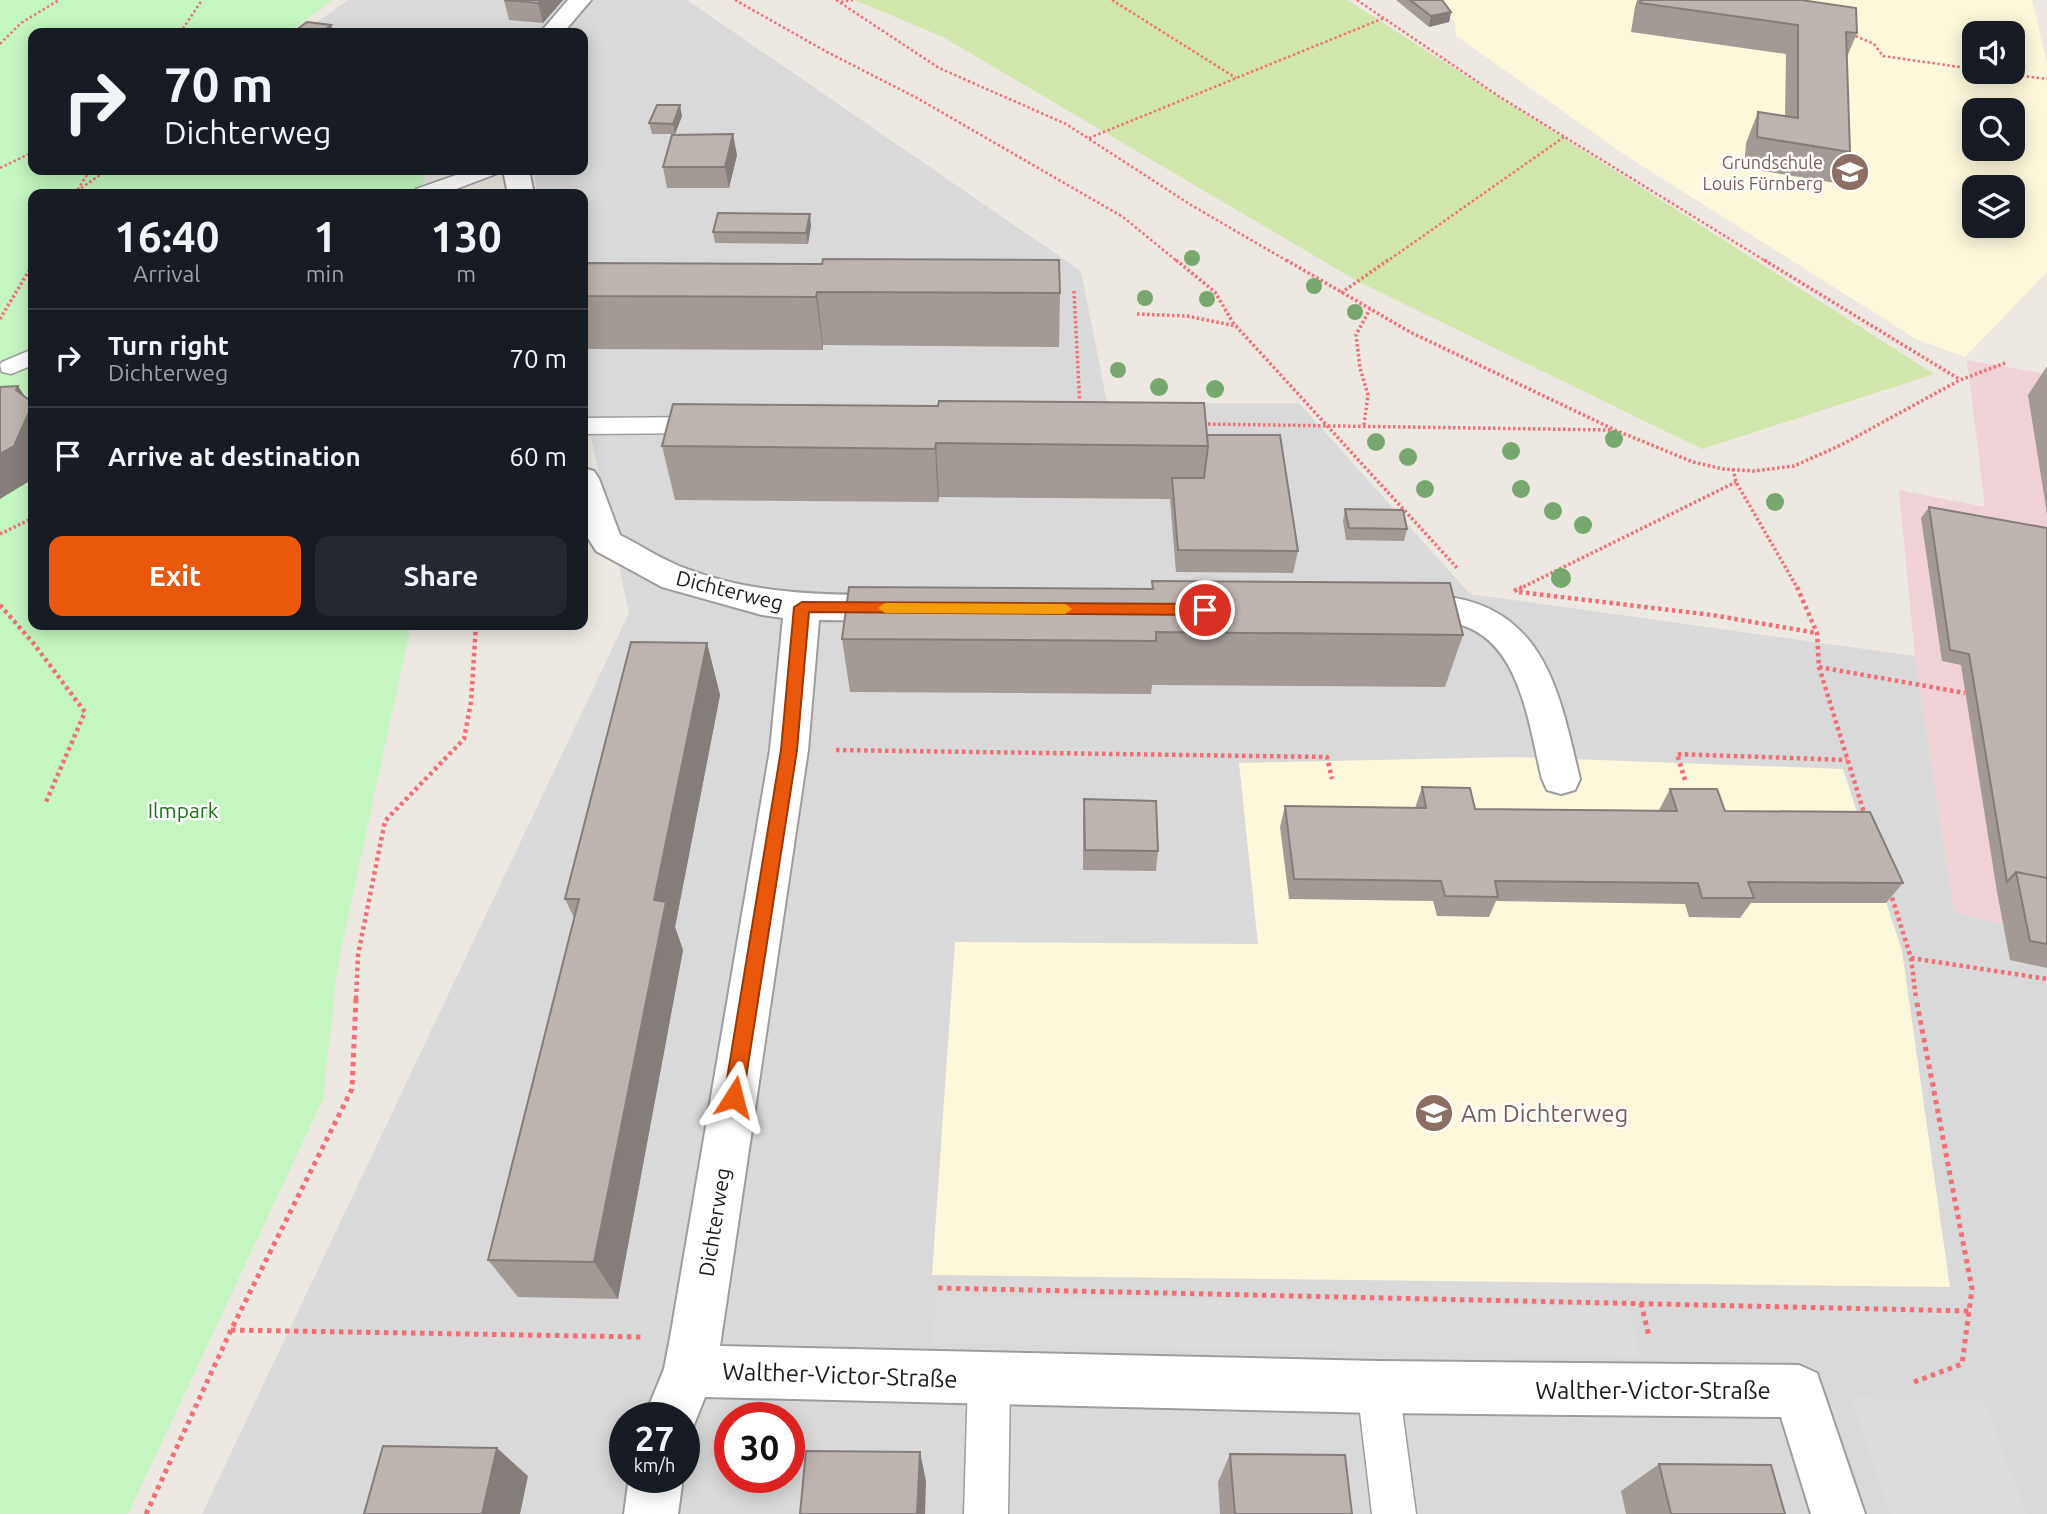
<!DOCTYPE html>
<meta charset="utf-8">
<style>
:root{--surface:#171b24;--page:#242831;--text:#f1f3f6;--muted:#9ea1a6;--line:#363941;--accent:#ea580c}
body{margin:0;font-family:Ubuntu,sans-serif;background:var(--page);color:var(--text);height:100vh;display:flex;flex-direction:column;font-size:26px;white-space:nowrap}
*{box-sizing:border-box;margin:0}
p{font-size:23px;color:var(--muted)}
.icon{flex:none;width:38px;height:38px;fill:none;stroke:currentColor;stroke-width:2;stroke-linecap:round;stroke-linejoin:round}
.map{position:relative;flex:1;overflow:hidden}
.drawer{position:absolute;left:28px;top:189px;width:560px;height:441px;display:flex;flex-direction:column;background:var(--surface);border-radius:14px;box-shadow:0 4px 18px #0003}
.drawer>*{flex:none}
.guide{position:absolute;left:28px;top:28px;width:560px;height:147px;border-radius:14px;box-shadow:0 4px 18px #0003;background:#171b24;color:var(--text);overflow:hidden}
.fabs{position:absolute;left:1962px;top:21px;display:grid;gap:14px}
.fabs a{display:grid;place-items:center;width:63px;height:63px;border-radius:14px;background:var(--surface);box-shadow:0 4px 18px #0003;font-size:35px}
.speed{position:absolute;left:609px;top:1402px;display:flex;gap:14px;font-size:35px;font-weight:700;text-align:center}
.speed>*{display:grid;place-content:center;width:91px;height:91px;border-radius:50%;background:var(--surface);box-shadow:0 4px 18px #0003;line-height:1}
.speed small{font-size:18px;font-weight:400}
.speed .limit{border:10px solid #d22;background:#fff;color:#111}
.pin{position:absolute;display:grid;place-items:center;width:60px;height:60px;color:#fff;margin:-30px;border:4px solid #fff;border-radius:50%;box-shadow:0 2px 7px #0007}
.me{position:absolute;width:77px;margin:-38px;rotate:9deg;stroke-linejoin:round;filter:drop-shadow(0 0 5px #0008)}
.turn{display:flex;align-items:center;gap:24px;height:147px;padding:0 21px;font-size:32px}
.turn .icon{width:91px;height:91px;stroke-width:2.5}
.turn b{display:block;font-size:49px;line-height:60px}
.eta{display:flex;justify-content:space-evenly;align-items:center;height:119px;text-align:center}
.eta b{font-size:42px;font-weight:700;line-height:49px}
.button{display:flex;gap:14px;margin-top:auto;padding:14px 21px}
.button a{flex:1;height:80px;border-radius:14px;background:var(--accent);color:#fff;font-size:28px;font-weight:700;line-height:80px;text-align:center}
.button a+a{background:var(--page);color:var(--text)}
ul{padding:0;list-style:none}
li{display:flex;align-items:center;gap:21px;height:98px;padding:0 21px;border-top:2px solid var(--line)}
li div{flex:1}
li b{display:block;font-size:26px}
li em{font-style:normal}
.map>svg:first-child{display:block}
.residential{fill:#dad9d9;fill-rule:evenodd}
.commercial{fill:#eed2d5}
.education{fill:#fdf8db;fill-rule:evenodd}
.grass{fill:#d0e6aa}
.park{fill:#c4f6c0}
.parking{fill:#dcdcdc}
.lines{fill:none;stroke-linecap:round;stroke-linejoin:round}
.service-casing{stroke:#9d9d9d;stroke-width:3}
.minor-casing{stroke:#9d9d9d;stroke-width:4}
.path-far3{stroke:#f36e75;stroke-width:2.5;stroke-dasharray:2.5 2.5;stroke-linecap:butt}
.path-far2{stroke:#f36e75;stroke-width:3.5;stroke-dasharray:2.5 2.5;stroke-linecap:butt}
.path-far1{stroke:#f36e75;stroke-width:4.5;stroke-dasharray:3.5 3.5;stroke-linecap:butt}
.path{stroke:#f36e75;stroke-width:5;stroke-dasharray:4.5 4.5;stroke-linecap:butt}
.service{fill:#fff;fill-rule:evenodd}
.minor{fill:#fff;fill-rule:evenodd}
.tree{fill:#77a86e}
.wall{fill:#a39a96}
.shaded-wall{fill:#847d7a}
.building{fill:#bdb3af;stroke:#847d7a;stroke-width:2}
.route{fill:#ea580c;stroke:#983908;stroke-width:2}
.slow{fill:#f59e0b}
.labels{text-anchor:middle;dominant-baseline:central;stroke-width:5;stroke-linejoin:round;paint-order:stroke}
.far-education-label{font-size:18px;fill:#785e54;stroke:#fff;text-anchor:end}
.street-label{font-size:21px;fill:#1c1c1c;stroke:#fff}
.park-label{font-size:21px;fill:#177410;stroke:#fff}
.near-education-label{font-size:24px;fill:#785e54;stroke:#fff;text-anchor:start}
.near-street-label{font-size:24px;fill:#1c1c1c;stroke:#fff}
</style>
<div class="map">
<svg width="2047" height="1514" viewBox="0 0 2047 1514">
<rect width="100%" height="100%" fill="#ede8e2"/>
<path class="residential" d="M348,0h339l394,271 26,132h192l171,191 445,62 39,256 93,24v578h-1845l427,-901 -46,-213v-206h-45l-5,-24h50v-137h-281zM625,1418h59v59h-59zM730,1418h59v59h-59z"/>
<path class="commercial" d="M1967,360l80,14v562l-93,-24 -39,-256 -16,-166 86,17z"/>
<path class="education" d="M1437,0h595l15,63v209l-82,85 -49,-18 -288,-182 -172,-121 -1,-13zM1974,33h38v39h-38zM1974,110h38v39h-38zM1974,187h38v39h-38z
M1515,757l328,12 59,182 48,336 -1018,-12 23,-333 303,2 -19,-181z"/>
<path class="grass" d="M855,0h492l587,374 -232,75 -343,-167 -416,-245z"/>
<path class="park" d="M0,0h332l-44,33h-255v137h393l-6,24h-387v431h378l-73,338 -15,136 -195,415h-128z"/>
<path class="parking" d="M935,1295l694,13 11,48 -706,-13z
M1851,1398l132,2 44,114h-137z"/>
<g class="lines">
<g class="service-casing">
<path id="service" d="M470,170h30l-4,4 -53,20h-30l3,-5z
M33,349v16l-22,9 -9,-2 -2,-7 2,-3z
M710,417l9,2 4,6 -4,6 -9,2 -127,1v-16z
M989,1359l15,6 6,15 -2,134h-44l4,-134 6,-15z
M1378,1366l15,6 6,15 17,127h-44l-15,-127 6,-15z"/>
</g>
<g class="minor-casing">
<path id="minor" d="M568,0h23l-28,33h-23z
M503,170h26l5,24h-26z
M583,468l11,3 5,8 21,56c22,11 44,26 67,34 69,26 139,26 211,26l12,4 6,9 -6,9 -12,4 -79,-1 -11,130 -88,596 658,15 421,4 18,8 48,141h-54l-30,-97 -403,-4 -673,-16 -16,40 -5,2v-21h-40l20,-49 6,-31 100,-588 13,-132 -21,-3 -100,-28 -66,-36 -13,-21z
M1406,598c16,0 33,-2 49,0 93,17 106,103 125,181l-5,11 -14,4 -14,-4 -5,-11c-13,-52 -21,-139 -84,-155 -21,-5 -43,2 -64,-4l-6,-9 6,-9z
M629,1477h54l-5,37h-54z"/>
</g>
<path class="path-far3" d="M735,0l92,52 90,46 206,119 55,45
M836,0l103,68 127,56 125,81 98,57
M1112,0l124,78
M1357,0l143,97 267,165
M841,2l12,-2
M180,33l22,-33
M1851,34l23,10 9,12 91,13
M0,44l21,-21 38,-23
M1992,72l55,7
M1089,138l295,-120
M0,168l33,-16
M77,191l30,-21
M75,194l15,-24
M1386,262l178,-125"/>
<path class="path-far2" d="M1176,260l39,32 20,34
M1286,260l126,73 203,97 78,32 30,7 31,2 40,-5 47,-21 119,-65 45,-17
M1764,260l195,119
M1074,291l6,117
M1341,293l47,-33
M1137,314l50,2 49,10 222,243
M0,319l33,-55
M1203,424l407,6
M1364,425l4,-30 -8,-27 -4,-33 14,-26
M1733,469l3,13 62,107
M0,534l33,-16
M1519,589l217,-107"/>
<path class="path-far1" d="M1797,587l20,46 2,34 46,149
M1514,591l8,-4
M1519,592l193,23 105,18
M0,605l34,39 51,68 -39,90
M1819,667l146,26
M836,750l491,7 5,22
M1685,780l-8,-26 170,6
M1890,891l21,67 5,41
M1911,958l136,21
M356,999l2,-44 27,-134 79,-82 7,-37 5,-77"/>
<path class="path" d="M938,1288l1031,23
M1641,1303l8,33
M231,1330l411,7
M1914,1382l48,-18 10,-75 -56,-291
M146,1514l85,-184 121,-241 4,-91"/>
<use href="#service" class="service"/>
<use href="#minor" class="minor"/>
</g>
<g class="tree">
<circle cx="1192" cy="258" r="8"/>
<circle cx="1314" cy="286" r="8"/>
<circle cx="1145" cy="298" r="8"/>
<circle cx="1207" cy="299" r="8"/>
<circle cx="1355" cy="312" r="8"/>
<circle cx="1118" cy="370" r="8"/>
<circle cx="1159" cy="387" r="9"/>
<circle cx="1215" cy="389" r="9"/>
<circle cx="1614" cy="439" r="9"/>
<circle cx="1376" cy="442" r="9"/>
<circle cx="1511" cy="451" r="9"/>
<circle cx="1408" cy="457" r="9"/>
<circle cx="1425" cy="489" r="9"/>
<circle cx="1521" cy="489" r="9"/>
<circle cx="1775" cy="502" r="9"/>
<circle cx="1553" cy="511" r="9"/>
<circle cx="1583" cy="525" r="9"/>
<circle cx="1561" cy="578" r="10"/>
</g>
<path class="wall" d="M504,0h59l-20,23 -34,-3z
M1396,0h46l9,12 -2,10 -20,5z
M1637,0h164l56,33 -10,24 3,95 -14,31 -92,-15 2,-25 12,-31 27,5 1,-63 -155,-22 4,-25z
M682,116l-7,18h-23l-3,-11z
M737,155l-8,33h-62l-4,-21z
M811,225l-3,19 -93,-1 -2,-11z
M583,263l239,1 238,29 -1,54 -236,-2v5l-240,-1z
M2047,366v148l-19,-119z
M1207,435l91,116 -5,22 -117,-1 -6,-73 -231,-2 -1,5 -263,-2 -13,-54z
M1929,507l118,21v440l-37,-8 -13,-68 -36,-227 -19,-4 -21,-143z
M1345,509l62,20 -3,12 -58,-1 -3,-19z
M1152,581l311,54 -18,52 -293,-2 -1,9 -301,-2 -8,-53 310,-50z
M707,643l13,52 -45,232 8,23 -65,349 -100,-2 -30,-37 86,-342 -9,-19z
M1422,787l53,22 184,1 11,-21 233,94 -17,20h-135l-11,15 -51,-1 -4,-13 -189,-3 -7,16 -52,-1 -4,-15 -144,-2 -9,-72 5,-21 130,2z
M1084,799l74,52 -2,20 -73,-1v-50z
M1230,1454l122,60h-132l-2,-32z
M1659,1464l126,50h-159l-5,-23z"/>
<path class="shaded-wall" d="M540,0h23l-20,23 -5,-20z
M1451,12l-2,10 -20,5 2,-11z
M331,25l3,8h-13z
M680,105l2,11 -7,18 -2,-10z
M733,134l4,21 -8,33 -4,-21z
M810,214l1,11 -3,19 -2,-11z
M817,292l6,53v5l-7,-53z
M18,386l14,21 1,-3v75l-33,20v-45l16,-64z
M936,443l3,54 -1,5 -3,-53z
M707,643l13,52 -45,232 8,23 -65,349 -24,-37 60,-362z
M497,1448l31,28 -8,38h-38z
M920,1452l6,29 -1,33h-8z"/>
<path class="building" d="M504,0h36l-2,3z
M1410,0h32l9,12 -20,4z
M1641,0h160l55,8 1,25 -11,-1 4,120 -93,-15 1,-25 40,6v-93l-158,-22z
M307,22l24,3 -10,8h-29z
M657,105h23l-7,19 -24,-1z
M733,134l-8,33h-62l9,-32z
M718,213l92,1 -4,19 -93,-1z
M823,259l236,1 1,33 -243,-1 -1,5 -233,-1v-33l239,1z
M18,386l-2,4 17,13 -19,43 -14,8v-67z
M939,401l265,2 4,43 -272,-3 -1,6 -273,-3 11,-42 265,2z
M1207,435h73l18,116 -120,-1 -6,-72h32l4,-32z
M1929,507l118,21v350l-31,-6 -9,10 -38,-228 -19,-4z
M1345,509l58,1 4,19 -58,-1z
M1152,581l298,2 13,52 -307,-3v9l-314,-2 7,-52 304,2z
M631,642l76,1 -53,257 12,2 -72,360 -106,-2 91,-361h-14z
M1422,787l48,1 5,21 202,2 -7,-22h47l8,22 145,1 33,71 -155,-1 6,16h-52l-4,-15 -203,-2 3,16 -53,-1 -4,-15 -147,-2 -9,-73 141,2z
M1084,799l72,2 2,50 -73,-1z
M2016,872l31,6v66l-17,-3z
M383,1446l114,2 -15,66h-118z
M806,1451l114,1 -3,62h-117z
M1230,1454l115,1 7,59h-117z
M1659,1464l112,1 14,49h-114z"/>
<path class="route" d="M802,602l403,2 7,6 -7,5 -396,-3 -12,138 -54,347 -3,6 -6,3 -7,-3 -3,-6 57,-347 13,-143z"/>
<path class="slow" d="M885,603l180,1 7,5 -7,5 -180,-1 -7,-5z"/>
<defs>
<g id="school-disc" transform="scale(2.0125)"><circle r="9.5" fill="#8d6e63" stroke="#fff"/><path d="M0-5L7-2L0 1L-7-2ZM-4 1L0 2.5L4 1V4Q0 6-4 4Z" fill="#fff"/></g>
</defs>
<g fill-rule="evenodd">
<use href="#school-disc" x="1850" y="172"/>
<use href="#school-disc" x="1434" y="1113"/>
</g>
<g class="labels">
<g class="far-education-label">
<text x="1823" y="162">Grundschule<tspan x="1823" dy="21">Louis Fürnberg</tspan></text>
</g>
<g class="street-label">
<text transform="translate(730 590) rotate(14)">Dichterweg</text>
<text transform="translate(714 1222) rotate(-81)">Dichterweg</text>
</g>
<g class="park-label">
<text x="183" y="810">Ilmpark</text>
</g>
<g class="near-education-label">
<text x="1461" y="1113">Am Dichterweg</text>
</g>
<g class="near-street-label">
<text transform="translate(840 1375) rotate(2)">Walther-Victor-Straße</text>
<text x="1653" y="1390">Walther-Victor-Straße</text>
</g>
</g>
</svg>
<div class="fabs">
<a><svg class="icon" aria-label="sound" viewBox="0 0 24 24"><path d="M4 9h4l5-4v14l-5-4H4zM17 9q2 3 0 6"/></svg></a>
<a><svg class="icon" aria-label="search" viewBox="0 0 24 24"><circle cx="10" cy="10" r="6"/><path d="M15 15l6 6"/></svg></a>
<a><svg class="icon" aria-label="layers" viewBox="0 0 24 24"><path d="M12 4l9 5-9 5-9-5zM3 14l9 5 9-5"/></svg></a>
</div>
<div class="speed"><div>27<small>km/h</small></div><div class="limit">30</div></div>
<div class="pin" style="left:1205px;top:610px;background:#d93025"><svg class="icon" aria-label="arrive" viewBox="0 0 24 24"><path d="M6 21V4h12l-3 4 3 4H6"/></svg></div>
<svg class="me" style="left:734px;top:1097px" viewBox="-20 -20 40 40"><path d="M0-17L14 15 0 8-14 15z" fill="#ea580c" stroke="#fff" stroke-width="4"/></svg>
<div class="guide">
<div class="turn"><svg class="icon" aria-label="right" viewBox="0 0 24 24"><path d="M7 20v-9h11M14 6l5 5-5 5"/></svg><div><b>70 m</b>Dichterweg</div></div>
</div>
<section class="drawer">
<div class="eta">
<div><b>16:40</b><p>Arrival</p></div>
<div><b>1</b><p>min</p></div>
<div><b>130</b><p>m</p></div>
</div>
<ul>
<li><svg class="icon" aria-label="right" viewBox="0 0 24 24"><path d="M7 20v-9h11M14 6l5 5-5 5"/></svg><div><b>Turn right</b><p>Dichterweg</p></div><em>70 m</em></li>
<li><svg class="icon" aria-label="arrive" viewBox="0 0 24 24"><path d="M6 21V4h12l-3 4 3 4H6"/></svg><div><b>Arrive at destination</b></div><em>60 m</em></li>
</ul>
<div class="button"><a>Exit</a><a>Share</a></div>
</section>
</div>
